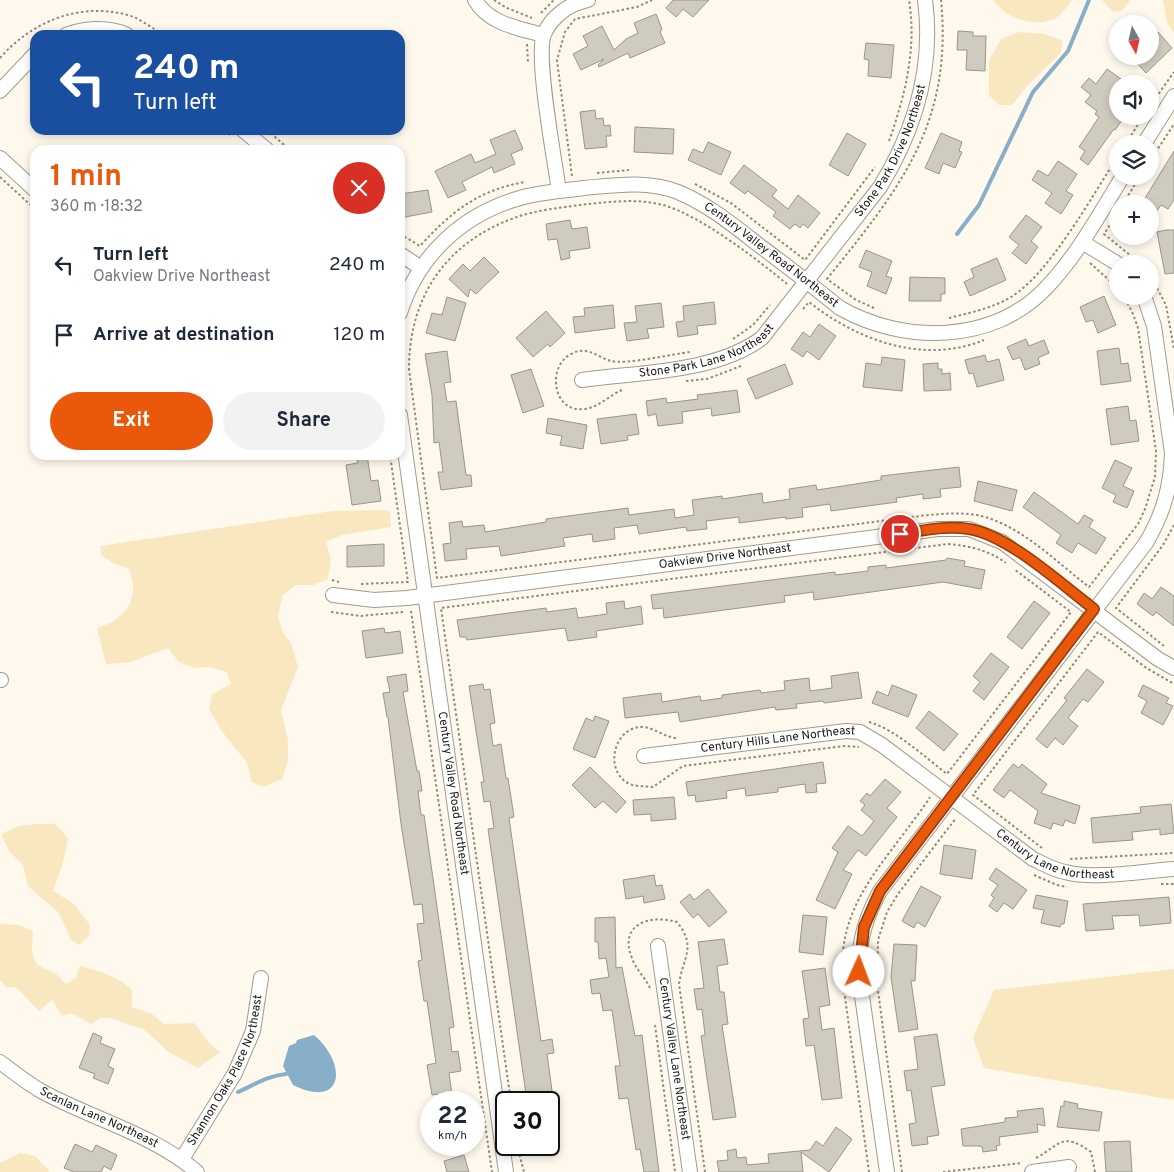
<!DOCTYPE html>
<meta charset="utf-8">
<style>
:root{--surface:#fff;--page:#f2f2f3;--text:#1f2937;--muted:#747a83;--accent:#ea580c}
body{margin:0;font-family:Overpass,sans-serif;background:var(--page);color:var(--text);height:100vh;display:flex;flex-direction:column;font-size:19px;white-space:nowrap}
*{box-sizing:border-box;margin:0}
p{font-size:16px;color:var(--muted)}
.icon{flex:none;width:28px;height:28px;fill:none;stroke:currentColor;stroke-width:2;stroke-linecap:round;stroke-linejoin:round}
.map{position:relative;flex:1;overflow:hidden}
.panel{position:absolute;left:30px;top:145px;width:375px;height:315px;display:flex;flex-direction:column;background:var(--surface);border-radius:15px;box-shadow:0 2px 8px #0003}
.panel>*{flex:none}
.banner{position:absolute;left:30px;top:30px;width:375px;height:105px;border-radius:15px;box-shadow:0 2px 8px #0003;background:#1a4fa0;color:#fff;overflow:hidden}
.needle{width:32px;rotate:172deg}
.buttons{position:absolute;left:1109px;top:15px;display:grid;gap:10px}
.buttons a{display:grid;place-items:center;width:50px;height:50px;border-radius:50%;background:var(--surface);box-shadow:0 2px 8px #0003;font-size:25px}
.speed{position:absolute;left:420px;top:1091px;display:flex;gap:10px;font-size:25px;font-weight:700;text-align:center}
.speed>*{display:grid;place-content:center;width:65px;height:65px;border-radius:50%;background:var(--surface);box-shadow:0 2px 8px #0003;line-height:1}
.speed small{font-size:12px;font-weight:400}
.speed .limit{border:2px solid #111;border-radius:8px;background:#fff;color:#111}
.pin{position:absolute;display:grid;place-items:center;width:42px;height:42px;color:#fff;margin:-21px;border:2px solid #fff;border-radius:50%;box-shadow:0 1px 5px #0007}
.me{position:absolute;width:55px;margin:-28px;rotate:2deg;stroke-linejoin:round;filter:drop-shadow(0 0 4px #0008)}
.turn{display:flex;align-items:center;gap:18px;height:105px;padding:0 20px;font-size:22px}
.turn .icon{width:65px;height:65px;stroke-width:2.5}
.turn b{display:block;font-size:35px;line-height:42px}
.round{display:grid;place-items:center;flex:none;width:52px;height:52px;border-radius:26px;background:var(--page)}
.headline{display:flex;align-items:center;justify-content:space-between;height:85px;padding:0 20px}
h1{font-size:30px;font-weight:700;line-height:38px;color:var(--accent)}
.primary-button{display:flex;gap:10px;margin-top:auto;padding:10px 20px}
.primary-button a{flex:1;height:58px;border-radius:30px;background:var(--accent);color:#fff;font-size:20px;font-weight:700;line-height:58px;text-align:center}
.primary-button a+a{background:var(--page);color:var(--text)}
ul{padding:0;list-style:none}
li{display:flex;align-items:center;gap:15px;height:70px;padding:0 20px}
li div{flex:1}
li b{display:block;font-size:19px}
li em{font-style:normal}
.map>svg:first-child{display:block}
.green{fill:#f9e7bf}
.water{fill:#87afc9}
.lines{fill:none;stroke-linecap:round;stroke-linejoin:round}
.stream{stroke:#87afc9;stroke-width:4}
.building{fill:#d0cbbf;stroke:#9a958a}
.street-casing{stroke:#a09b90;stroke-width:16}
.path{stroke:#8e8a81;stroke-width:2;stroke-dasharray:2.5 2.5;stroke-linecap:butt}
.street{stroke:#fff;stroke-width:14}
.route-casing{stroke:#983908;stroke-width:12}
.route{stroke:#ea580c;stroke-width:9}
.labels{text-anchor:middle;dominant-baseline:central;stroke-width:5;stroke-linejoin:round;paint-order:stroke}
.street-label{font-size:12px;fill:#1a1814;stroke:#fff}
</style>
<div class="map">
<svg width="1174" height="1172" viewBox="0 0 1174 1172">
<rect width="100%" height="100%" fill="#fff9ed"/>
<path class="green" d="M993,0h79c-4,5 -10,14 -16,18 -21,11 -50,0 -63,-18z
M1102,0h28l-8,11 -9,1z
M1163,0h11v33l-7,-10z
M1019,32l25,2 18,6 -1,13 -34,33 -15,19h-13l-10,-10v-35l12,-21z
M378,510l12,1 1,16 -49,8 -16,7 5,18 -3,19 -15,6h-17l-14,11 -4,21 5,16 8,10 7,24 -17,43 7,30v20l-6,19 -19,8 -11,-5 -5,-19 -26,-33 -12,-21 3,-15 19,-10 -4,-12 -17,-5 -15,1 -16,-6 -11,-14 -37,14 -25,2 -9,-36c29,-8 44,-30 32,-59l-14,-5 -13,-8 -2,-10 233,-35z
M37,824h18l13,14 -4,21 -11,32 21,13 16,21 -1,11 -10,9 -8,-5 -12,-27 -31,-27 -5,-21 -14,-14 -8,-17 18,-8z
M0,924l18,1 15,6 -1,21 5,13 19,9 10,10 10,-6 4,-12c20,5 37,10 52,24v17l20,7 12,10 30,-1 14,19 12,10 -22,16c-5,-3 -30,-16 -32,-18 -7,-9 -16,-14 -24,-22 -14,-1 -25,-12 -40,-10 -3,0 -8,5 -11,6l-20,-11 -9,3 -10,-16 -13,11 -23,-24 -9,1 -7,-8z
M1174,969v131l-190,-32 -11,-30 21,-48z
M20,1153l15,3 15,16h-50v-9z"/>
<path class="water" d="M314,1035c34,29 30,75 -21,50l-10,-19 6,-20 7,-3 1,-3z"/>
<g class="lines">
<path class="stream" d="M957,234l22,-29 54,-113 35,-41 21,-51
M238,1092c18,-8 29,-16 48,-18"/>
</g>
<path class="building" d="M673,0h36l-16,17 -10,-8 -7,8 -10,-9z
M656,14l6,15 -2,3 5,11 -35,15 -2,-5 -29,14 -1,-2 6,-6 -23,11 -8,-16 15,-8 -5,-10 19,-10 12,24 12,-11 12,-6 -4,-10z
M958,31l15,1v4h13l-1,35 -19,-1 1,-20h-10z
M1158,32l14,16 -26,25 -11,-12 6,-5h9v-17z
M866,43l28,2 -3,33 -23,-2 1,-16 -5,-1z
M1107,69l21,15h-10v11l-8,10 8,6v5h7l-10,14 -1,-1 -26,36 -8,-6 5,-8 -6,-4 20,-30 -4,-3 2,-3 -12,-9 6,-7 -10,-8 8,-9 7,6z
M595,110l1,9 7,-1 1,8 6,-1 1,11h-5l1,11 -22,2 -5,-37z
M635,127l39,2 -1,25 -39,-2z
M515,130l8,19 -12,5 4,10 -21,9 -2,-6 -30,15 4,8 -18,8 -13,-27 36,-17 4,9 21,-9 -6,-14z
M847,133l19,11 -18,32 -19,-11z
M941,133l21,9 -3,9 3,1 -7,16 -12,-5 -4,11 -14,-6z
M708,142l23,10 -10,23 -33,-15 5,-11 10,4z
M1174,151v49l-6,9 -7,-4 -5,7 -6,-4v-4l-8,-1z
M1058,161l19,13 -11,17 7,4 -12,19 -16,-11 7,-10 -20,-13 6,-10 10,6z
M744,165l33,25 -5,6 16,13 10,-14 22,18 -12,15 -5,-4 -3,4 -5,-4 -5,5 -17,-13 3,-4 -28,-21 -3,3 -15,-11z
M428,190l4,22 -32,6v-24z
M1026,215l16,12 -11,14 7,6 -12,17 -14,-11 7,-8 -10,-8z
M570,220l2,9 15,-2 3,21 -21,3 1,7 -9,2 -4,-21 -9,1 -2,-16z
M1166,230h8v43l-9,1 -8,-42z
M866,250l26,11 -6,15 6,2 -6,16 -19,-8 5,-14 -13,-5z
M484,257l15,15 -23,22 -6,-5 -2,8 -19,-18 14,-15 7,7z
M997,258l9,22 -36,16 -6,-14 10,-5 -3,-8z
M910,277l35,1v16h-4v7h-32z
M1104,296l12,29 -18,8 -5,-13 -7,2 -6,-15z
M447,297l19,6 -11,38 -29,-8 6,-20 10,2z
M714,302l2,22 -19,2 1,8 -20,3 -2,-15 8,-1 -1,-15z
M661,303l3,24 -17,2 2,9 -22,3 -3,-18 13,-1 -2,-16z
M613,305l2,23 -40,5 -2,-16 12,-1 -1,-8z
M546,311l19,22 -15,14 -2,-3 -15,13 -17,-19z
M819,324l17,12 -17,24 -12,-9 -4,6 -12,-8 12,-17 7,5z
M1026,339l3,7 15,-6 5,13 -11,5 2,6 -15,6 -5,-13 -7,3 -6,-13z
M1119,348l2,16 7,-1 3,18 -30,4 -4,-34z
M447,351l4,31 -7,1 3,19 9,-1 10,74h5l1,11 -31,4 -3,-18h5l-4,-30 -5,1 -2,-48 -7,-41z
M985,355l2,7 12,-3 5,21 -27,7 -4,-14 -4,1 -4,-14z
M882,357l23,3 -3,31 -39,-4 3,-24 15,2z
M938,363v6h4v5l8,-1 1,17 -27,1 -1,-27z
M785,364l8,20 -37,15 -9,-20z
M531,369l13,37 -21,7 -12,-38z
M737,390l3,22 -28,4 -1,-8 -29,4 1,11 -25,3 -2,-12 -8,2 -2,-15 20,-3 1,5 31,-4 -1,-4z
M1128,406l2,15 6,-1 3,21 -28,4 -5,-36z
M636,414l3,20 -12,2 1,4 -27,4 -4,-25z
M548,418l39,7 -4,24 -23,-4 2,-9 -16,-3z
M356,455h11l4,26 7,-1 3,21 -29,4 -6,-40 12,-2z
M1115,460l17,8 -9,18 11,5 -7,17 -14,-6 3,-7 -14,-7z
M959,467l2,20 -21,2 1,8 -18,2v-5l-27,4 1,4 -66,9 -1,-7 -28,4 1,9 -17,2v-2l-47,6v-6l-33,4 1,8 -20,2 -1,-4 -47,7 -2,-9 -23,3 1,11 -22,3 -1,-8 -29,4 2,8 -64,10 -2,-10 -33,3 1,10 -22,2 -2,-17 8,-1 -2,-20 13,-2 1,6 21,-2 1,7 61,-10v-3l82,-11 1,7 45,-6 1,9 19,-3 -2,-15 30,-4v3l40,-6 1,10 27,-4 -1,-10 27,-4 1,5 64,-10v-4z
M978,481l39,9 -5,21 -38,-10z
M1034,492l44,32 6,-9 9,5 -4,7 17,11 -10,16 -18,-11 -6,10 -16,-10 5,-8 -38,-28z
M384,544v22l-37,1v-21z
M947,558l18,3 -1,5 21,4 -4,19 -38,-7 -129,18 -1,-8 -29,4 1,6 -121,16 -1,-10 -10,1 -2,-14 184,-23v3l33,-4v-4l18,-2v3l60,-8z
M1161,587l13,9v30l-18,-14 -3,4 -16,-12 7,-11 8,6z
M624,601l1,8 16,-3 2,18 -47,7 1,6 -29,4 -3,-13 -98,12 -1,-3h-6l-3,-17 89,-12 1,4 29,-4 2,10 29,-4 -1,-11z
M1034,601l16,12 -28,36 -15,-12z
M384,628l1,5 15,-2 3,22 -37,5 -4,-27z
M991,653l18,14 -25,33 -11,-9 7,-9 -7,-6z
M1087,669l17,13 -16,20 -5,-3 -15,19 10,8 -15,19 -8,-7 -8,10 -11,-9 31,-39 -3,-2z
M858,672l4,26 -38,5 -1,-2 -27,3 1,4 -21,2 -1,-3 -95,15 -2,-10 -53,6 -2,-20 38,-5 1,9 38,-6 1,5 21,-3v-3l38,-5 1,3 24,-3 -1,-9 25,-3 1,13 22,-3 -1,-12z
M406,674l2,17 -5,1 14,79h2l3,20h-4l3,24h3l30,212 -5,1 3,24 6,-1 3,20 -12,2 4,29h-15l-1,-8 -5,1 -5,-30 9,-2 -9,-62h-3l-6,-40 4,-1 -5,-36 7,-1 -2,-19 -8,1 -13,-81 -13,-107h-1l-4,-24 7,-1 -3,-15z
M483,684l1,6 6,-1 5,34 -5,1 3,22 8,-2 5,34h2l6,39 -5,1 32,223 11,-2 2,14 -7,1 6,44 -26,3 -39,-272 6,-1 -4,-27 -6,1 -3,-20h3l-15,-96z
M892,685l25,10 -9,22 -36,-14 5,-12 11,5z
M1143,685l26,13 -3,5 7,3 -10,19 -22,-12 6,-12 -9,-5z
M929,711l29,23 -14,17 -28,-23z
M595,716l14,5 -14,37 -22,-9 13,-31 7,3z
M823,762l3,21 -10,1 1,8 -11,1 -1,-9 -27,4v4l-32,4 -1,-8 -19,3 1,7 -31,4 -1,-7 -7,1 -2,-14z
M1013,764l6,4 3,-4 25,20 -6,9 39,13 -5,18 -10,-4 -2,6 -10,-3 -2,6 -17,-6 4,-12 -28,-21 -6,8 -11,-8z
M590,767l36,35 -10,11 -13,-12 -8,7 -23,-23z
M885,779l16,13 -14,16 10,9 -31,39 -8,-6 -15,20 9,4 -17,35 -19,-9 22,-48 -6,-4 16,-22 14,10 12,-15 -13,-11 4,-5 -5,-4 7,-8 3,3z
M674,797l2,22 -25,2v-7l-17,1 -1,-15z
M1171,804l3,29 -14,2v-6l-28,3 1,8 -40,3 -2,-25 50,-5 -1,-6z
M944,845l32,5 -4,29 -32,-5z
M996,868l31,22 -14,19 -9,-6 -7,9 -8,-6 5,-8 -3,-3 7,-10 -9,-6z
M654,875l2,11 6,-1 3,14 -21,4 -1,-7 -17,3 -3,-19z
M921,886l20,11 -16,30 -8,-5 -3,6 -12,-7z
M708,889l19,23 -18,15 -11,-13 -5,4 -13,-16 10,-8 4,6z
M1036,895l32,6 -4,23h-3l-1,3 -19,-4 3,-13 -11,-2z
M1169,897l2,26 -31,3 -1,-11 -27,1 2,13 -28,2 -3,-27z
M803,915l24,2 -4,38 -24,-3z
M615,917l1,51 6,-1 13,69 7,-1 17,137h-15l-4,-23 -4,1 -8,-52 -9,1 -4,-33h5l-8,-56 -9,1 -3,-18 -8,1 -2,-14 19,-3 -3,-19 -7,1 -1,-17h-3v-24z
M724,939l4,25 -11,2 3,26h4l4,32 -6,1 14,92 -23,3 -12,-84 4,-1 -3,-26 -5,1 -3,-21 10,-1 -6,-46z
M894,944l23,1 -2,36h-4l7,48 -19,3 -8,-55z
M825,968l5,37 -11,2 3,23 12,-2 8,70 -20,2 -8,-55 -8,1 -3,-27 6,-1 -7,-47z
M93,1033l9,4 -2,6 15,6 -7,17 6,3 -6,15 -15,-6 2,-4 -16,-6z
M937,1034l8,51 -14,2 8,48 -12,2 1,7 -16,2 -3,-22 7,-1 -5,-33 -4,1 -3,-20 14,-2 -4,-32z
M1064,1101l14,3 -1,4 25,4 -3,19 -42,-4 4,-21h3z
M1043,1108l2,18 -8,-2 1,8 -39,5 1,8 -4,1 1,4 -14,2 -1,-5 -3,-1h-16l-2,-17 44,-7v-4l13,-1 -1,-6z
M836,1127l16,12 -23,33 -28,-20 2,20h-84l-2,-11 11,-1 -1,-9 9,-2 1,9 9,-1 1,8 22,-2 -1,-9 42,-4 6,-9 7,5z
M1130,1141l2,31h-26l-2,-30z
M75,1144l17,8 4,-7 21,10 -6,15 -7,-4 -3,6h-27l-10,-4z
M464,1155l5,17h-22l-3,-11z"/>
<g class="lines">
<g class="street-casing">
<g id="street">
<path d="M475,0c14,24 43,28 68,35"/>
<path d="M66,35c18,-7 43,-9 61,0"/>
<path d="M0,91l35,-37"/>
<path d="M243,130l24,20"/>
<path d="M1144,144l30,-48"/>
<path d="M0,158l35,32"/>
<path d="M559,191c-4,-29 -24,-135 -15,-157 8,-18 25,-30 44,-34"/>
<path d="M1082,242l36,22"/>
<path d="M400,254l21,14"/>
<path id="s1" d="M400,313c18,-58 63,-99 120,-115 21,-6 43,-7 64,-10 31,-3 64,-8 94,4 31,13 55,33 82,54 27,20 54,41 80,62 63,36 152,36 205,-19 32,-33 54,-74 78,-113"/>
<path id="s2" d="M582,380c57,-8 133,-7 180,-42l118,-151c35,-57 54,-119 45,-187"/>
<path id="s3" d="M400,415l106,757"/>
<path id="s4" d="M333,595l41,5 33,-2 531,-69h31l33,13 156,117 16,9"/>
<path d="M0,680h1"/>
<path id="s5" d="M644,756l202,-25 14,1 22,13 151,114c11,5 21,11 32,13 28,8 79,-1 109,-3"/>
<path id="s6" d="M658,946l32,226"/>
<path id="s7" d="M0,1062c13,10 27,21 41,29 51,28 112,43 156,81"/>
<path id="s8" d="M182,1159l53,-86 18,-42 8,-53"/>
<path d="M887,1172l-26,-183c-4,-39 0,-63 19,-98l266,-348c17,-29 25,-56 26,-90l-18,-127 -10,-30"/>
<path d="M1032,1172l37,-5"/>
</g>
</g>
<path class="path" d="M494,0l13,8 25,10
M541,13l13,-13
M527,44l1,18
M0,58c33,-38 84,-58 134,-41 10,5 20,12 30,18
M1150,106l24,-34
M225,130l5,5
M267,130l23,20
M889,141c16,-45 28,-93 20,-141
M1126,144l17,-28
M1150,161l24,-37
M597,173l32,-3
M572,176l-15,-116 8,-28 10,-13 62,-12 15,-7
M0,177l35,32
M695,184l36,19 74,57 70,-93
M1123,204l17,-28
M1118,213l-14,21 37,30
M400,234l20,12c31,-34 58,-56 105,-64
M1090,263l28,25
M400,272v3
M1150,275l16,30 8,44
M787,284c-29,-24 -87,-69 -124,-79 -27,-7 -55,-3 -83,0 -21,3 -43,5 -63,12 -70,24 -108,79 -108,152l28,209 483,-62c19,-2 38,-4 57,-1 43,9 78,46 112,72l49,-63 7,-15 10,-32 1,-26 -18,-123 -5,-14 -9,-18
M874,308l-18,-8 -29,-21c73,-91 126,-155 114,-279
M803,309l6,-7c48,38 114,63 175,38
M949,318c20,-5 44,-10 62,-21 39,-24 81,-101 107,-141
M733,339l20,-14 17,-20
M686,381l21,-2 34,-13
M622,390c-12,5 -23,17 -37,19 -32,5 -39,-42 -14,-55 16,-9 26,3 40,7 14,4 62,-7 79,-9
M332,580l7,2
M361,584l47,-2 -18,-127
M411,611l81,561
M331,612l30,4 42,-4
M1164,646l-48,-38 47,-63 11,-20
M869,722c26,7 57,36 78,52l124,-162 -57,-43
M676,738c-12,-1 -21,-10 -33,-11 -28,-1 -39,40 -17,55 7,5 19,4 27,5l30,-21 161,-20 15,1
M1042,848l-69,-53 125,-163 47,35 29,17
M1070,859l104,-6
M1034,875l23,10 10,2
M1161,884h13
M650,988c-5,-11 -14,-18 -18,-30 -14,-34 18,-44 45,-36 20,25 6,35 2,62l26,188
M655,1025l20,147
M511,1102l-70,-494 507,-64c22,2 40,6 58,19
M517,1145l7,27
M1036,1158c24,-13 26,-27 55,-6l4,20
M869,1172l-27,-197c-2,-64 30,-99 66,-147 7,-10 16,-21 22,-31
M902,1172l-25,-189 1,-43 9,-28 11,-18 58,-76
M943,1172l79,-9"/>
<use href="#street" class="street"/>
</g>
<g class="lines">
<g class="route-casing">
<path id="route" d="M859,972l5,-45 16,-36 214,-282c-33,-25 -86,-74 -125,-80 -23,-4 -47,2 -69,5"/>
</g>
<use href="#route" class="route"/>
</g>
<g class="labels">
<g class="street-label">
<text stroke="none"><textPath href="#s2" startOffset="416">Stone Park Drive Northeast</textPath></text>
<text stroke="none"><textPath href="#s1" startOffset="446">Century Valley Road Northeast</textPath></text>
<text stroke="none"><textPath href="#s2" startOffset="130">Stone Park Lane Northeast</textPath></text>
<text stroke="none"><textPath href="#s4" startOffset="395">Oakview Drive Northeast</textPath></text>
<text stroke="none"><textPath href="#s5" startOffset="135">Century Hills Lane Northeast</textPath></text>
<text stroke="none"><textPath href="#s3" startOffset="382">Century Valley Road Northeast</textPath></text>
<text stroke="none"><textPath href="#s5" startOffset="452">Century Lane Northeast</textPath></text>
<text stroke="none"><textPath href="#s6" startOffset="114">Century Valley Lane Northeast</textPath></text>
<text stroke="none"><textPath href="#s8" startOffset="100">Shannon Oaks Place Northeast</textPath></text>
<text stroke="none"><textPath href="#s7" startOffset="114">Scanlan Lane Northeast</textPath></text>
</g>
</g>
</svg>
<div class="buttons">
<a><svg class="needle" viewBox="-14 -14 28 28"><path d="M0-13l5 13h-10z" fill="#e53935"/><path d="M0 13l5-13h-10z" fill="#747a83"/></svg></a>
<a><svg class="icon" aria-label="sound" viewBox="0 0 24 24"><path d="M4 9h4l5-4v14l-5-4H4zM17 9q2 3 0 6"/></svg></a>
<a><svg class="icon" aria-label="layers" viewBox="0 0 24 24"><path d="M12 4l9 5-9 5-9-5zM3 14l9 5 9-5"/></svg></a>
<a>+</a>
<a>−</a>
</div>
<div class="speed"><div>22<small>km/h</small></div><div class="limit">30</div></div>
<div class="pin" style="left:900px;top:534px;background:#d93025"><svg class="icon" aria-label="arrive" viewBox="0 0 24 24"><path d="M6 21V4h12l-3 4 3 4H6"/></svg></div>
<svg class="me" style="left:859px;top:972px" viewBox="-20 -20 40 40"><circle r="19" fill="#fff"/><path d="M0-13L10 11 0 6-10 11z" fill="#ea580c"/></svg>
<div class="banner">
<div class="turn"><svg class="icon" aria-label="left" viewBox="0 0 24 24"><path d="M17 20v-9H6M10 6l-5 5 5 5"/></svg><div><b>240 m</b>Turn left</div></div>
</div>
<section class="panel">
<div class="headline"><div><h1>1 min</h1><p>360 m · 18:32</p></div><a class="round" style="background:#d93025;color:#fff"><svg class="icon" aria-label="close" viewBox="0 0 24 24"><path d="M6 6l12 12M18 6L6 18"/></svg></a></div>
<ul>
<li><svg class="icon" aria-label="left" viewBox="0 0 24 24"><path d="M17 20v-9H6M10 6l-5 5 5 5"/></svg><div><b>Turn left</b><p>Oakview Drive Northeast</p></div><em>240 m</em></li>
<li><svg class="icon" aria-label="arrive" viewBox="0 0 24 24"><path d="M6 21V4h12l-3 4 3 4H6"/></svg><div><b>Arrive at destination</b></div><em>120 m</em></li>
</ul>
<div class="primary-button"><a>Exit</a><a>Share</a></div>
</section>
</div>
